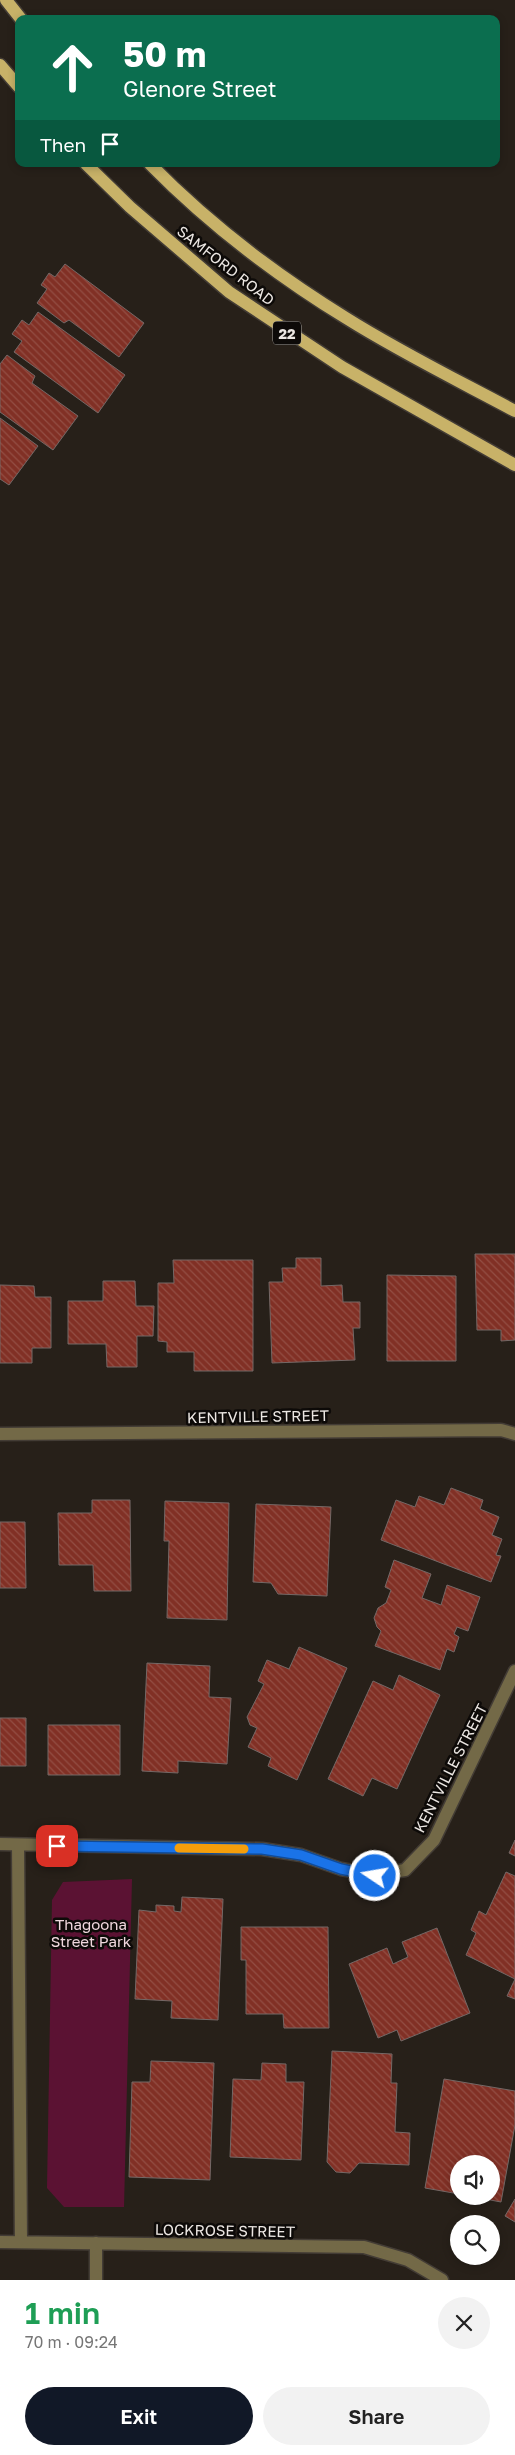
<!DOCTYPE html>
<meta charset="utf-8">
<style>
:root{--surface:#fff;--page:#f2f2f2;--text:#222;--muted:#767676;--accent:#111827}
body{margin:0;font-family:"Golos Text",sans-serif;background:var(--page);color:var(--text);height:100vh;display:flex;flex-direction:column;font-size:19px;white-space:nowrap}
*{box-sizing:border-box;margin:0}
p{font-size:16px;color:var(--muted)}
.icon{flex:none;width:28px;height:28px;fill:none;stroke:currentColor;stroke-width:2;stroke-linecap:round;stroke-linejoin:round}
.map{position:relative;height:2280px;overflow:hidden}
.details{display:flex;flex-direction:column;background:var(--surface);flex:1}
.details>*{flex:none}
.guide{position:absolute;left:15px;top:15px;width:485px;height:152px;border-radius:10px;box-shadow:0 2px 8px #0003;background:#0b6e4f;color:#fff;overflow:hidden}
.tools{position:absolute;left:450px;top:2155px;display:grid;gap:10px}
.tools a{display:grid;place-items:center;width:50px;height:50px;border-radius:50%;background:var(--surface);box-shadow:0 2px 8px #0003;font-size:25px}
.pin{position:absolute;display:grid;place-items:center;width:42px;height:42px;color:#fff;margin:-21px;border-radius:10px;box-shadow:0 2px 8px #0006}
.me{position:absolute;width:55px;margin:-28px;rotate:282deg;stroke-linejoin:round;filter:drop-shadow(0 0 4px #0008)}
.turn{display:flex;align-items:center;gap:18px;height:105px;padding:0 25px;font-size:22px}
.turn .icon{width:65px;height:65px;stroke-width:2.5}
.turn b{display:block;font-size:35px;line-height:42px}
.then{display:flex;align-items:center;height:48px;padding:0 25px;background:#0003;gap:10px;font-size:19px}
.round{display:grid;place-items:center;flex:none;width:52px;height:52px;border-radius:26px;background:var(--page)}
.summary{display:flex;align-items:center;justify-content:space-between;height:85px;padding:0 25px}
h1{font-size:30px;font-weight:600;line-height:38px;color:#1e9e55}
.primary-button{display:flex;gap:10px;margin-top:auto;padding:10px 25px}
.primary-button a{flex:1;height:58px;border-radius:30px;background:var(--accent);color:#fff;font-size:20px;font-weight:600;line-height:58px;text-align:center}
.primary-button a+a{background:var(--page);color:var(--text)}
.map>svg:first-child{display:block}
.park{fill:#5b1233}
.building{fill:url(#building-back-hatch);stroke:#746866}
.lines{fill:none;stroke-linecap:round;stroke-linejoin:round}
.minor-casing{stroke:#433c35;stroke-width:15}
.primary-casing{stroke:#433c35;stroke-width:15}
.minor{stroke:#736947;stroke-width:12}
.primary{stroke:#c8b268;stroke-width:12}
.route-casing{stroke:#114b97;stroke-width:12}
.route{stroke:#1a73e8;stroke-width:9}
.slow{stroke:#f59e0b;stroke-width:9}
.labels{text-anchor:middle;dominant-baseline:central;stroke-width:5;stroke-linejoin:round;paint-order:stroke}
.shield{fill:#0d0a08;stroke:#a9a5a1;stroke-width:1}
.shield-label{font-size:14px;font-weight:bold;fill:#ece7e3}
.street-label{font-size:15px;fill:#ece7e3;stroke:#0d0a08}
.park-label{font-size:15px;fill:#f0d7de;stroke:#0d0a08}
</style>
<div class="map">
<svg width="515" height="2280" viewBox="0 0 515 2280">
<defs>
<pattern id="building-back-hatch" width="6" height="6" patternUnits="userSpaceOnUse" patternTransform="scale(1.25)"><rect width="6" height="6" fill="#813025"/><path d="M-1 5l2 2M0 0l6 6M5-1l2 2" fill="none" stroke="#934e44"/></pattern>
</defs>
<rect width="100%" height="100%" fill="#272019"/>
<path class="park" d="M132,1879l-8,328h-60l-17,-19 5,-288 11,-18z"/>
<path class="building" d="M65,264l79,59 -25,34 -50,-37 -5,3 -27,-20 10,-14 -6,-4 8,-12 6,4z
M38,312l87,63 -27,38 -84,-61 8,-11 -10,-7 10,-14 7,5z
M7,355l28,21 -3,7 46,33 -25,34 -53,-38v-48z
M0,418l38,28 -29,39 -9,-6z
M475,1254h40v86l-14,1v-11h-24z
M296,1258h25v28l21,-1 1,17h17v26h-7l2,32 -83,3 -3,-81h14l-1,-14h14z
M173,1260h80v111h-59v-19h-27v-10l-9,-1v-58h16z
M387,1275l69,1v85h-69z
M103,1281h32l1,25h18l-1,30h-16v31h-30l-1,-23h-38v-43h35z
M0,1285l34,1 1,11h16v51h-19v15h-32z
M451,1488l32,12 -3,9 19,8 -7,18 10,4 -6,16 5,1 -10,26 -110,-42 15,-40 19,7 4,-11 25,9z
M92,1500h38l1,91h-37l-1,-26h-34l-1,-52h34z
M165,1501l64,2 -2,117 -60,-2 2,-77h-5z
M256,1504l75,3 -4,89 -49,-2 -7,-11 -18,-1z
M0,1522h25l1,66h-26z
M394,1560l37,14 -9,24 19,7 6,-20 33,12 -12,34 -11,-4 -3,7 5,3 -5,15 -7,-3 -7,21 -65,-24 6,-15 -4,-4 -3,-9 4,-10 8,-5 5,-13 -6,-3z
M299,1647l48,21 -50,112 -29,-14 3,-8 -23,-11 9,-19 -7,-3 -3,-8 17,-33 -6,-3 9,-21 22,9z
M147,1663l63,3 -1,31 22,1 -4,66 -49,-3v12l-36,-2z
M399,1675l41,20 -43,94 -25,-11 -9,18 -35,-17 45,-98 20,9z
M0,1718h26v48h-26z
M48,1725h72v50h-72z
M515,1840v16l-6,-3z
M506,1872l9,4v103l-49,-24 10,-22 -5,-3 8,-19 7,4z
M182,1897l41,2 -5,121 -47,-2 1,-17 -37,-2 4,-89 17,2v-7l18,1v5l7,1z
M241,1927h87l1,101h-45l-1,-14h-37v-54h-5z
M437,1928l33,85 -69,28 -4,-11 -19,8 -29,-74 38,-16 6,16 15,-7 -6,-15z
M515,1979v20l-8,-3z
M332,2051l60,3 -1,29h6l-2,49 15,1 -1,32 -50,-2 -9,10 -14,-1 -9,-10z
M151,2061l63,2 -4,117 -81,-3 3,-95h18z
M262,2063l24,1v18h18l-3,78 -71,-3 3,-78 28,1z
M444,2079l71,12v34l-14,77 -32,-6h22v-32h-32v30l-34,-6z
M515,2199v23l-10,-6z"/>
<g class="lines">
<g class="minor-casing">
<path id="minor" d="M0,1434l501,-4 14,4
M0,1844l262,5 39,6 40,14 34,6 30,-5 29,-30 81,-169
M18,1845l3,397
M0,2242l364,5 44,13 34,20
M96,2280v-37"/>
</g>
<g class="primary-casing">
<path id="primary" d="M6,0l15,19
M0,65l19,22
M86,164l44,43 99,85 113,75 173,98
M150,164c58,59 126,111 196,154 54,34 113,63 169,93"/>
</g>
<use href="#minor" class="minor"/>
<use href="#primary" class="primary"/>
</g>
<g class="lines">
<g class="route-casing">
<path id="route" d="M57,1846l205,3 39,6 40,14 34,7"/>
</g>
<use href="#route" class="route"/>
<path class="slow" d="M179,1848l65,1"/>
</g>
<g class="labels">
<rect class="shield" x="273" y="321.5" width="28" height="23" rx="4"/>
<g class="shield-label">
<text x="287" y="333">22</text>
</g>
<g class="street-label">
<text transform="translate(226 265) rotate(38)">SAMFORD ROAD</text>
<text transform="translate(258 1416) rotate(-1)">KENTVILLE STREET</text>
<text transform="translate(450 1768) rotate(-63)">KENTVILLE STREET</text>
<text transform="translate(225 2230) rotate(1)">LOCKROSE STREET</text>
</g>
<g class="park-label">
<text x="91" y="1924">Thagoona<tspan x="91" dy="17">Street Park</tspan></text>
</g>
</g>
</svg>
<div class="tools">
<a><svg class="icon" aria-label="sound" viewBox="0 0 24 24"><path d="M4 9h4l5-4v14l-5-4H4zM17 9q2 3 0 6"/></svg></a>
<a><svg class="icon" aria-label="search" viewBox="0 0 24 24"><circle cx="10" cy="10" r="6"/><path d="M15 15l6 6"/></svg></a>
</div>
<div class="pin" style="left:57px;top:1846px;background:#d93025"><svg class="icon" aria-label="arrive" viewBox="0 0 24 24"><path d="M6 21V4h12l-3 4 3 4H6"/></svg></div>
<svg class="me" style="left:375px;top:1876px" viewBox="-20 -20 40 40"><circle r="17" fill="#1a73e8" stroke="#fff" stroke-width="3"/><path d="M0-11L8 9 0 5-8 9z" fill="#fff"/></svg>
<div class="guide">
<div class="turn"><svg class="icon" aria-label="ahead" viewBox="0 0 24 24"><path d="M12 20V5M6 11l6-6 6 6"/></svg><div><b>50 m</b>Glenore Street</div></div>
<div class="then">Then<svg class="icon" aria-label="arrive" viewBox="0 0 24 24"><path d="M6 21V4h12l-3 4 3 4H6"/></svg></div>
</div>
</div>
<section class="details">
<div class="summary"><div><h1>1 min</h1><p>70 m · 09:24</p></div><a class="round"><svg class="icon" aria-label="close" viewBox="0 0 24 24"><path d="M6 6l12 12M18 6L6 18"/></svg></a></div>
<div class="primary-button"><a>Exit</a><a>Share</a></div>
</section>
